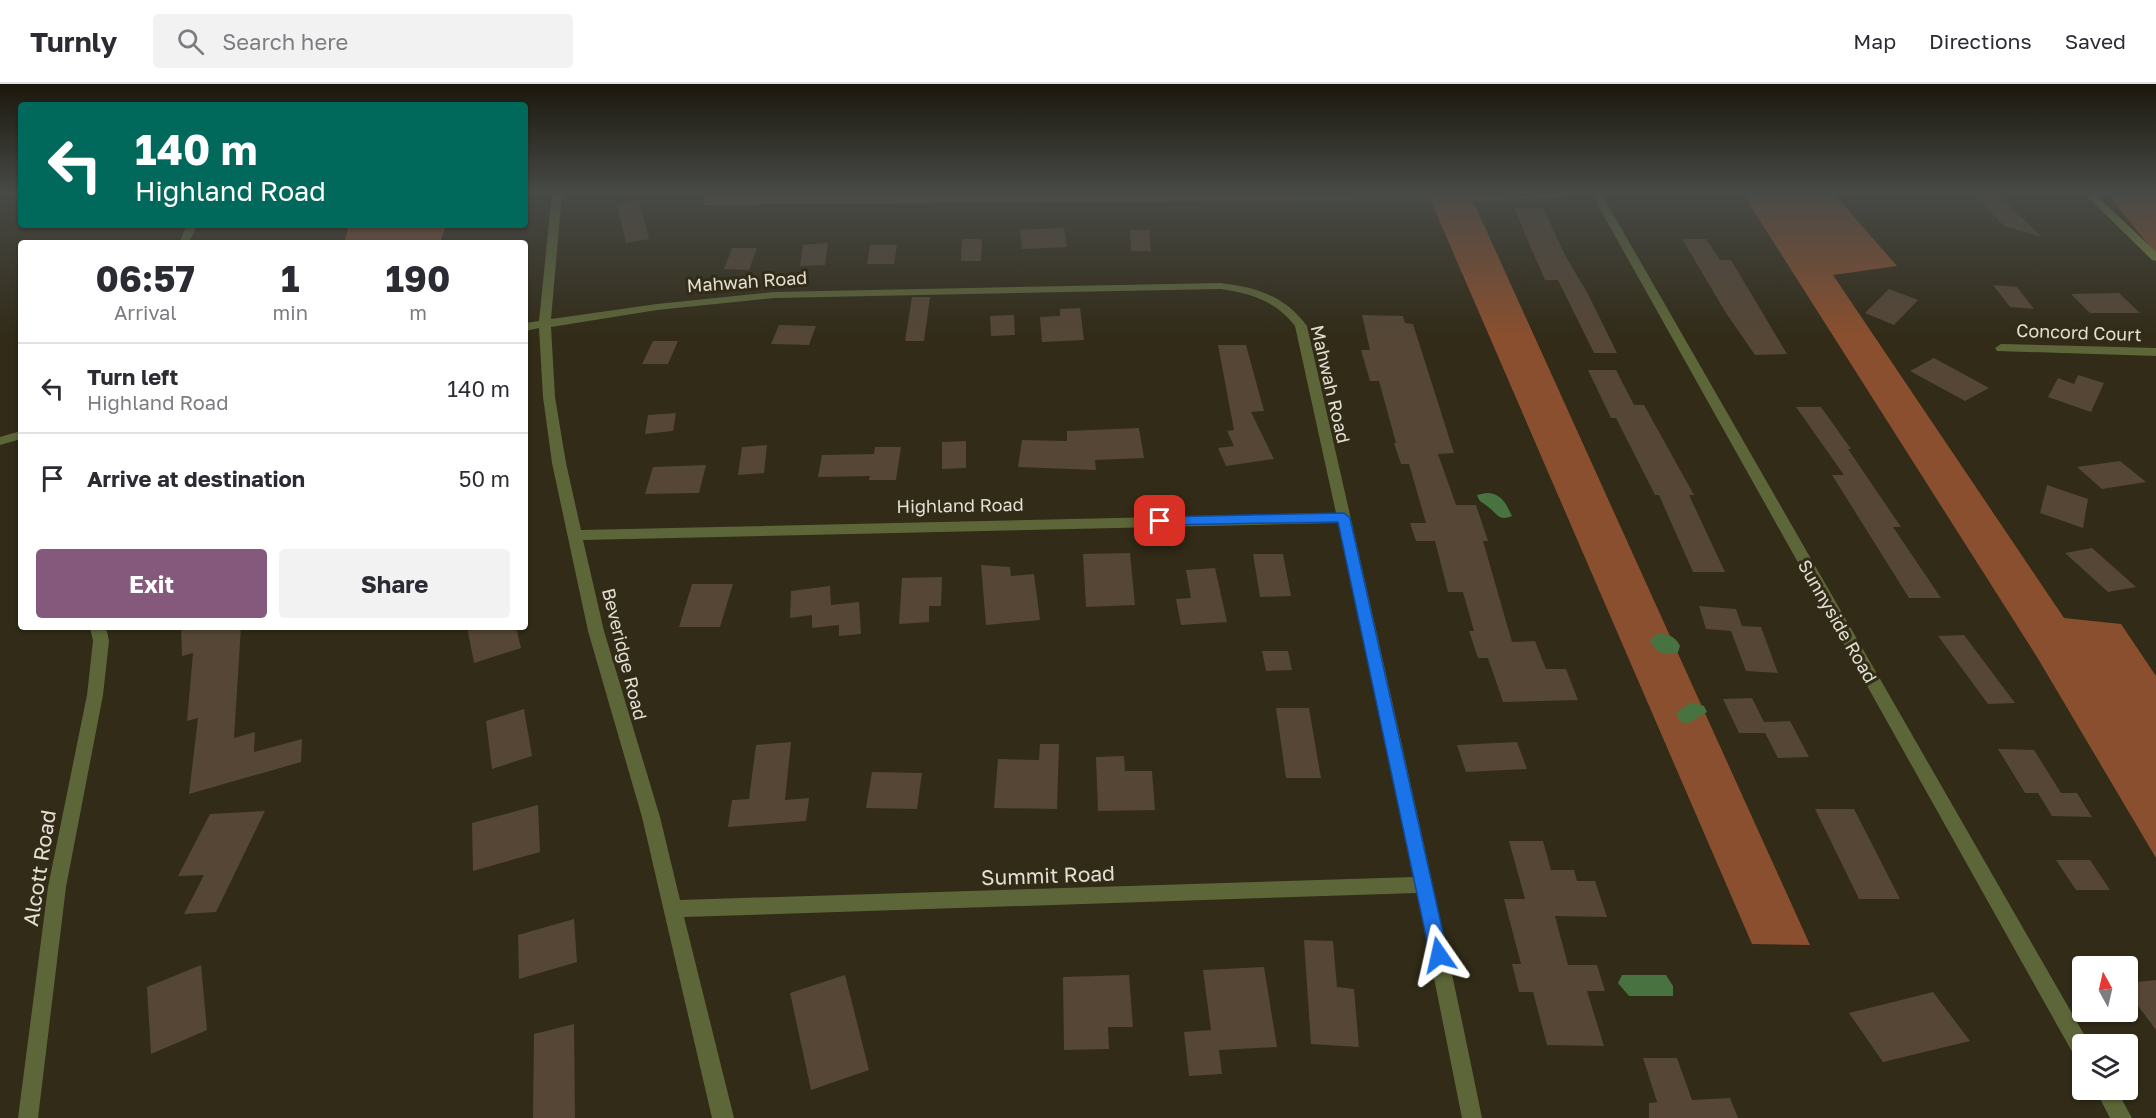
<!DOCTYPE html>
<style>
:root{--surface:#fff;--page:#f2f2f3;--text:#2b2b33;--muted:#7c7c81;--line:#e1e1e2;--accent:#85597c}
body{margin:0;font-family:"Golos Text",sans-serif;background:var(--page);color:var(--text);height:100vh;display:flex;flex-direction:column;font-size:22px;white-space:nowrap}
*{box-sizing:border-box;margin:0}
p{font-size:20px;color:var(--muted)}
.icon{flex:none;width:33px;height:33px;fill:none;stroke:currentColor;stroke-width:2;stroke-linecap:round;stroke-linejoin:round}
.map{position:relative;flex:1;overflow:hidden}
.drawer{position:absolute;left:18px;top:156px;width:510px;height:390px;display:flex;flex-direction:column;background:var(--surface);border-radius:6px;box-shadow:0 2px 4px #0004}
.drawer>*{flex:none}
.hud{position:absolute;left:18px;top:18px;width:510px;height:126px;border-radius:6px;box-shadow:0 2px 4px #0004;background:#00695c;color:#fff;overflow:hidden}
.needle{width:39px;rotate:352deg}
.fabs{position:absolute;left:2072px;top:872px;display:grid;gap:12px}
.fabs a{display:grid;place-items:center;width:66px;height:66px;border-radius:6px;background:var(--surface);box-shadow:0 2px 4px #0004;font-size:30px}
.pin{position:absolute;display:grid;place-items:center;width:51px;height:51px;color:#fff;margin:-26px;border-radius:12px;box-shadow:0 3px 9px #0006}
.me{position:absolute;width:66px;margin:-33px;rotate:349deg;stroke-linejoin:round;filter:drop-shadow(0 0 4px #0008)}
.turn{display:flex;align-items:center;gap:21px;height:126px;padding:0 18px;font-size:27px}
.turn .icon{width:78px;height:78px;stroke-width:2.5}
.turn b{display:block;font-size:42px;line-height:51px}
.eta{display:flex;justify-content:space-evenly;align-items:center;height:102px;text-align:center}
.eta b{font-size:36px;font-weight:700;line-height:42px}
.cta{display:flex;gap:12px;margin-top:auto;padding:12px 18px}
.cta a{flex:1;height:69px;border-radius:6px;background:var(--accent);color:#fff;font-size:24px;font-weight:700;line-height:69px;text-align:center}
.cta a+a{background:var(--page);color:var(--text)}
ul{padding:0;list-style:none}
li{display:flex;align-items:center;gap:18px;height:90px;padding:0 18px;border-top:2px solid var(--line)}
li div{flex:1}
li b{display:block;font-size:22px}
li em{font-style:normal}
header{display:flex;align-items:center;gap:36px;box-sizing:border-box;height:84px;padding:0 30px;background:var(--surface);border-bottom:2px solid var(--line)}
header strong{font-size:28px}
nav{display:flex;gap:33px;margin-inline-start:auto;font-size:21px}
.search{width:420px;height:54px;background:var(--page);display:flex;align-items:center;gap:15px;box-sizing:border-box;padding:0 21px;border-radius:6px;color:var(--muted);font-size:22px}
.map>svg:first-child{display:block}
.forest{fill:#8a4f2e}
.water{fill:#487340}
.building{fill:#554635}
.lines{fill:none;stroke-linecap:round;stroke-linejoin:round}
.street{fill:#5d6638;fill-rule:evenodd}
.secondary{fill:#798639;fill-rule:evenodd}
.route{fill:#1a73e8;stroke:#114b97;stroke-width:1.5}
.labels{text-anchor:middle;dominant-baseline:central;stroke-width:6;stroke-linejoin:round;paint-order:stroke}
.street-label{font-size:18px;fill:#e2dfd3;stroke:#312b17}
.near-street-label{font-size:21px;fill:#e2dfd3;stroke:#312b17}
</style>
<header>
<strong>Turnly</strong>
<div class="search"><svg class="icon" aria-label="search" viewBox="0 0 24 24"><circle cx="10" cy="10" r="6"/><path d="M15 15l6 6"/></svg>Search here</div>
<nav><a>Map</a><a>Directions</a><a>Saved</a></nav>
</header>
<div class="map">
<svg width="2156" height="1034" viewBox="0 0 2156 1034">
<rect width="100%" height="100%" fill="#312b17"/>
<path class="forest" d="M706,109h865l1,4 -99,4 337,744 -58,-1 -322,-745 -727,6z
M1636,109h214l-15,2 62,71 -64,9 231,343 57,6 35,52v182l-119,-201 -294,-463z
M2107,109h49v61l-1,-1z
M349,141h97l-6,18h-96z"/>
<path class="water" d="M1486,409c16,0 20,11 26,23 -14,6 -15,-3 -25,-10 -5,-4 -8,-4 -10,-11z
M1657,550c10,-1 19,3 23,12l-2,6c-11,5 -24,1 -28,-12z
M1691,618l13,4 3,6 -20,12 -7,-3 -4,-8z
M1622,891h44l7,11v10h-44l-11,-13z"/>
<path class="building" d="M1973,109h23l46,44 -38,-11z
M639,115l10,40 -23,4 -9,-38z
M1514,124h29l23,49 22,37 29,59h-23l-36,-73h-13z
M1064,144l3,19 -45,2 -2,-19z
M1130,146h19l2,21h-20z
M962,155h20l-1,22h-20z
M1682,155h24l14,21h11l56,94 -32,1 -29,-42z
M828,159l-3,22 -25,1 3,-21z
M870,161h27l-3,19h-27z
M732,164h25l-8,22 -25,-1z
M1993,201l24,2 17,22 -24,-2z
M1889,205l29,11 -24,25 -29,-12z
M2119,209l21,20h-50l-19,-19z
M912,213h18l-6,44h-19z
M1080,224l4,32 -42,2 -2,-25 20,-1v-7z
M1014,231l1,20 -24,1 -1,-20z
M1362,231l41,1 2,7 8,1 41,129 -16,1 18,51h20l12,36h-5l29,101 23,-1 11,28h20l12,31 -75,2 -15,-44h-10l-9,-27h5l-11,-39h-15l-13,-51h-19l-6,-18h16l-17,-59h-8l-7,-21h2l-17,-62h-9l-9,-31h9z
M779,241l37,1 -7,19 -38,-1z
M653,257h25l-10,23h-26z
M1218,261h28l18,66 -13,1 23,47 -48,7 -8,-18 16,-2 -7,-15 7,-1z
M1934,274l55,30 -24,13 -55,-30z
M1588,286h28l18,35h10l50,90h-5l36,77h-32l-34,-77h-4l-39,-77h-5z
M2078,291l26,8 -13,29 -43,-15 10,-19 16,6z
M1796,323h25l30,42h-3l53,78h-8l48,71h-32l-77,-123h12z
M676,329l-3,18 -28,3 3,-19z
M1139,344l5,30 -49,2 1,10 -78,-3 4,-27 45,1v-10z
M966,357v27l-24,1v-27z
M767,361l-3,28 -26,2 4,-28z
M875,363h26l-5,33h-27l1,-4 -52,1 4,-22 52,-1z
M2120,377l26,21 -44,7 -25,-22z
M706,381l-7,28 -54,1 8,-27z
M2047,401l41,14 -5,29 -43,-15z
M2092,464l44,39 -28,5 -43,-39z
M1130,469l5,52 -49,2 -3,-53z
M1253,470h30l8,42 -31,1z
M981,481l29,2 1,9 23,-2 6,46 -54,5z
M1215,484l12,54 -46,3 -5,-26 15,-1 -5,-28z
M942,493l-1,29h-12v16l-30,2 3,-46z
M692,500h41l-13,43h-41z
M830,502l1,19 28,-3 2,32 -22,2v-11l-27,3v-13l-22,3 1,-27z
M1699,522l37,3 6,17 19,1 17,46 -32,-2 -15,-40 -25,-2z
M181,543h60l-7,111 21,-6 -1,20 48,-13 -1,23 -112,32 9,-76 -11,3 6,-68 -11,3z
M467,543h49l5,21 -47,15z
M1964,551l51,68 -27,1 -50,-68z
M1262,567h26l4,19 -26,1z
M1752,614l12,24 26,-1 19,36 -31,1 -13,-25h-26l-16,-34z
M1276,624h33l12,70h-35z
M524,625l8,47 -40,13 -6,-48z
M791,658l-6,58 24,-2 -3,23 -78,6 4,-27 17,-1 7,-54z
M1517,658l10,27 -61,3 -9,-27z
M1040,660h19l-2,65 -63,-1 4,-49 41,1z
M1998,665l36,1 27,43h16l15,24 -40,-1 -14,-23h-13z
M1124,672l1,15h27l3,39 -57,1 -2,-54z
M872,688l50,1 -5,36 -51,-1z
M538,721l2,47 -67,19 -1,-48z
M1815,725h39l46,90h-41z
M265,727l-49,101 -32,2 20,-39 -26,1 32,-62z
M1509,757h34l8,29h23l3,11h18l12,36 -52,-1 13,49h29l8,26h-18l17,55 -57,-1 -14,-53h-14l-7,-28h9l-17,-65h21z
M2056,776h34l20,30h-34z
M574,835l3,43 -58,17 -1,-44z
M1304,856l29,1 4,46 17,2 5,58 -48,-3z
M201,881l6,65 -56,24 -4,-67z
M1264,883l13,80 -58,3 3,24 -33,2 -5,-44 27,-2 -8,-60z
M845,891l24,95 -58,20 -21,-97z
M1129,891l4,52h-25l1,22 -45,1 -1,-73z
M2156,896v50l-29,-39v-8z
M1933,908l37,49 -87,21 -34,-49z
M574,940l1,94h-42l1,-84z
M1643,974h34l15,42 38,-2 8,20h-89v-15l8,-1z"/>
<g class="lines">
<path class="street" d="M552,109h10l-11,126 106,-15 117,-12 446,-9c36,4 65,13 87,43 60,264 121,527 175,792h-20l-45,-225 -733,24 50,201h-22l-70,-301 -54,-186 -36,-168 -9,-66 -4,-69 -14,3v-8l14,-2zM1220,205c30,4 56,12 75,37l41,187 -755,17 -15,-67 -11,-66 -4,-70 106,-17 117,-12zM1338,439l76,354 -734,23 -20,-83 -56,-186 -21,-91z
M1591,109h10l488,850 -7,1v16l-7,-3z
M187,141h10l-8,18h-10z
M2001,260l155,4v8l-159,-5 -2,-3z
M21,347v8l-21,6v-8z
M90,543h16l3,14 -6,54 -37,192 -28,231h-20l30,-231 39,-192 6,-54z
M2095,1005h21l16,29h-22z"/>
<path class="secondary" d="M2084,109h10l62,59v9l-4,-1z"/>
</g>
<linearGradient id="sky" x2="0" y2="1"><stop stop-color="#1b180d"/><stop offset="0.43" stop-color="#484a47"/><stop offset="1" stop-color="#484a47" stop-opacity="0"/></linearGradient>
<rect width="2156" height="253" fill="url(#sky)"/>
<path class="route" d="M1344,429l6,5 98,437 -3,6 -6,2 -6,-2 -3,-6 -92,-433 -178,3 -7,-4 7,-4z"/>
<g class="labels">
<g class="street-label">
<text transform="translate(747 197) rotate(-4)">Mahwah Road</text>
<text transform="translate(2079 248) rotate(2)">Concord Court</text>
<text transform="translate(1331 300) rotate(77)">Mahwah Road</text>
<text transform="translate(960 421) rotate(-1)">Highland Road</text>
<text transform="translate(1838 537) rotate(60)">Sunnyside Road</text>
<text transform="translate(625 570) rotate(76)">Beveridge Road</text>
</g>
<g class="near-street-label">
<text transform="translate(39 784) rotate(-81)">Alcott Road</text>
<text transform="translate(1048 791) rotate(-2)">Summit Road</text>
</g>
</g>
</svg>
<div class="fabs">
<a><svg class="needle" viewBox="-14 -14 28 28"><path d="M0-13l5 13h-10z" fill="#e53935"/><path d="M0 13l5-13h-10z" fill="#7c7c81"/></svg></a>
<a><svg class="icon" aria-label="layers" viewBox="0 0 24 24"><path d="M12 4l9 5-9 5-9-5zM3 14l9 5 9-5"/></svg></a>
</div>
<div class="pin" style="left:1160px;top:437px;background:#d93025"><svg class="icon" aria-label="arrive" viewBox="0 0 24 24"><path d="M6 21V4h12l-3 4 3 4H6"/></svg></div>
<svg class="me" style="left:1439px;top:871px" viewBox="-20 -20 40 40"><path d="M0-17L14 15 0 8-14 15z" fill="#1a73e8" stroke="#fff" stroke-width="4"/></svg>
<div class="hud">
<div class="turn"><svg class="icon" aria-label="left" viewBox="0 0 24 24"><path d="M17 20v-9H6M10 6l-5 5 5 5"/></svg><div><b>140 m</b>Highland Road</div></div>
</div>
<section class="drawer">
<div class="eta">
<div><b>06:57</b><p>Arrival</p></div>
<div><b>1</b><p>min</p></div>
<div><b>190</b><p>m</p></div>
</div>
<ul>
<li><svg class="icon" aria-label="left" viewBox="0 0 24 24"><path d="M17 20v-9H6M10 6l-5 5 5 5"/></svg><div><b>Turn left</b><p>Highland Road</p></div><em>140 m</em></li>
<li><svg class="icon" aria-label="arrive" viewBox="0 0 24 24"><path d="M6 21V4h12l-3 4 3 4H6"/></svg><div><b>Arrive at destination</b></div><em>50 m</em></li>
</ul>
<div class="cta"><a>Exit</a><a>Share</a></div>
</section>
</div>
